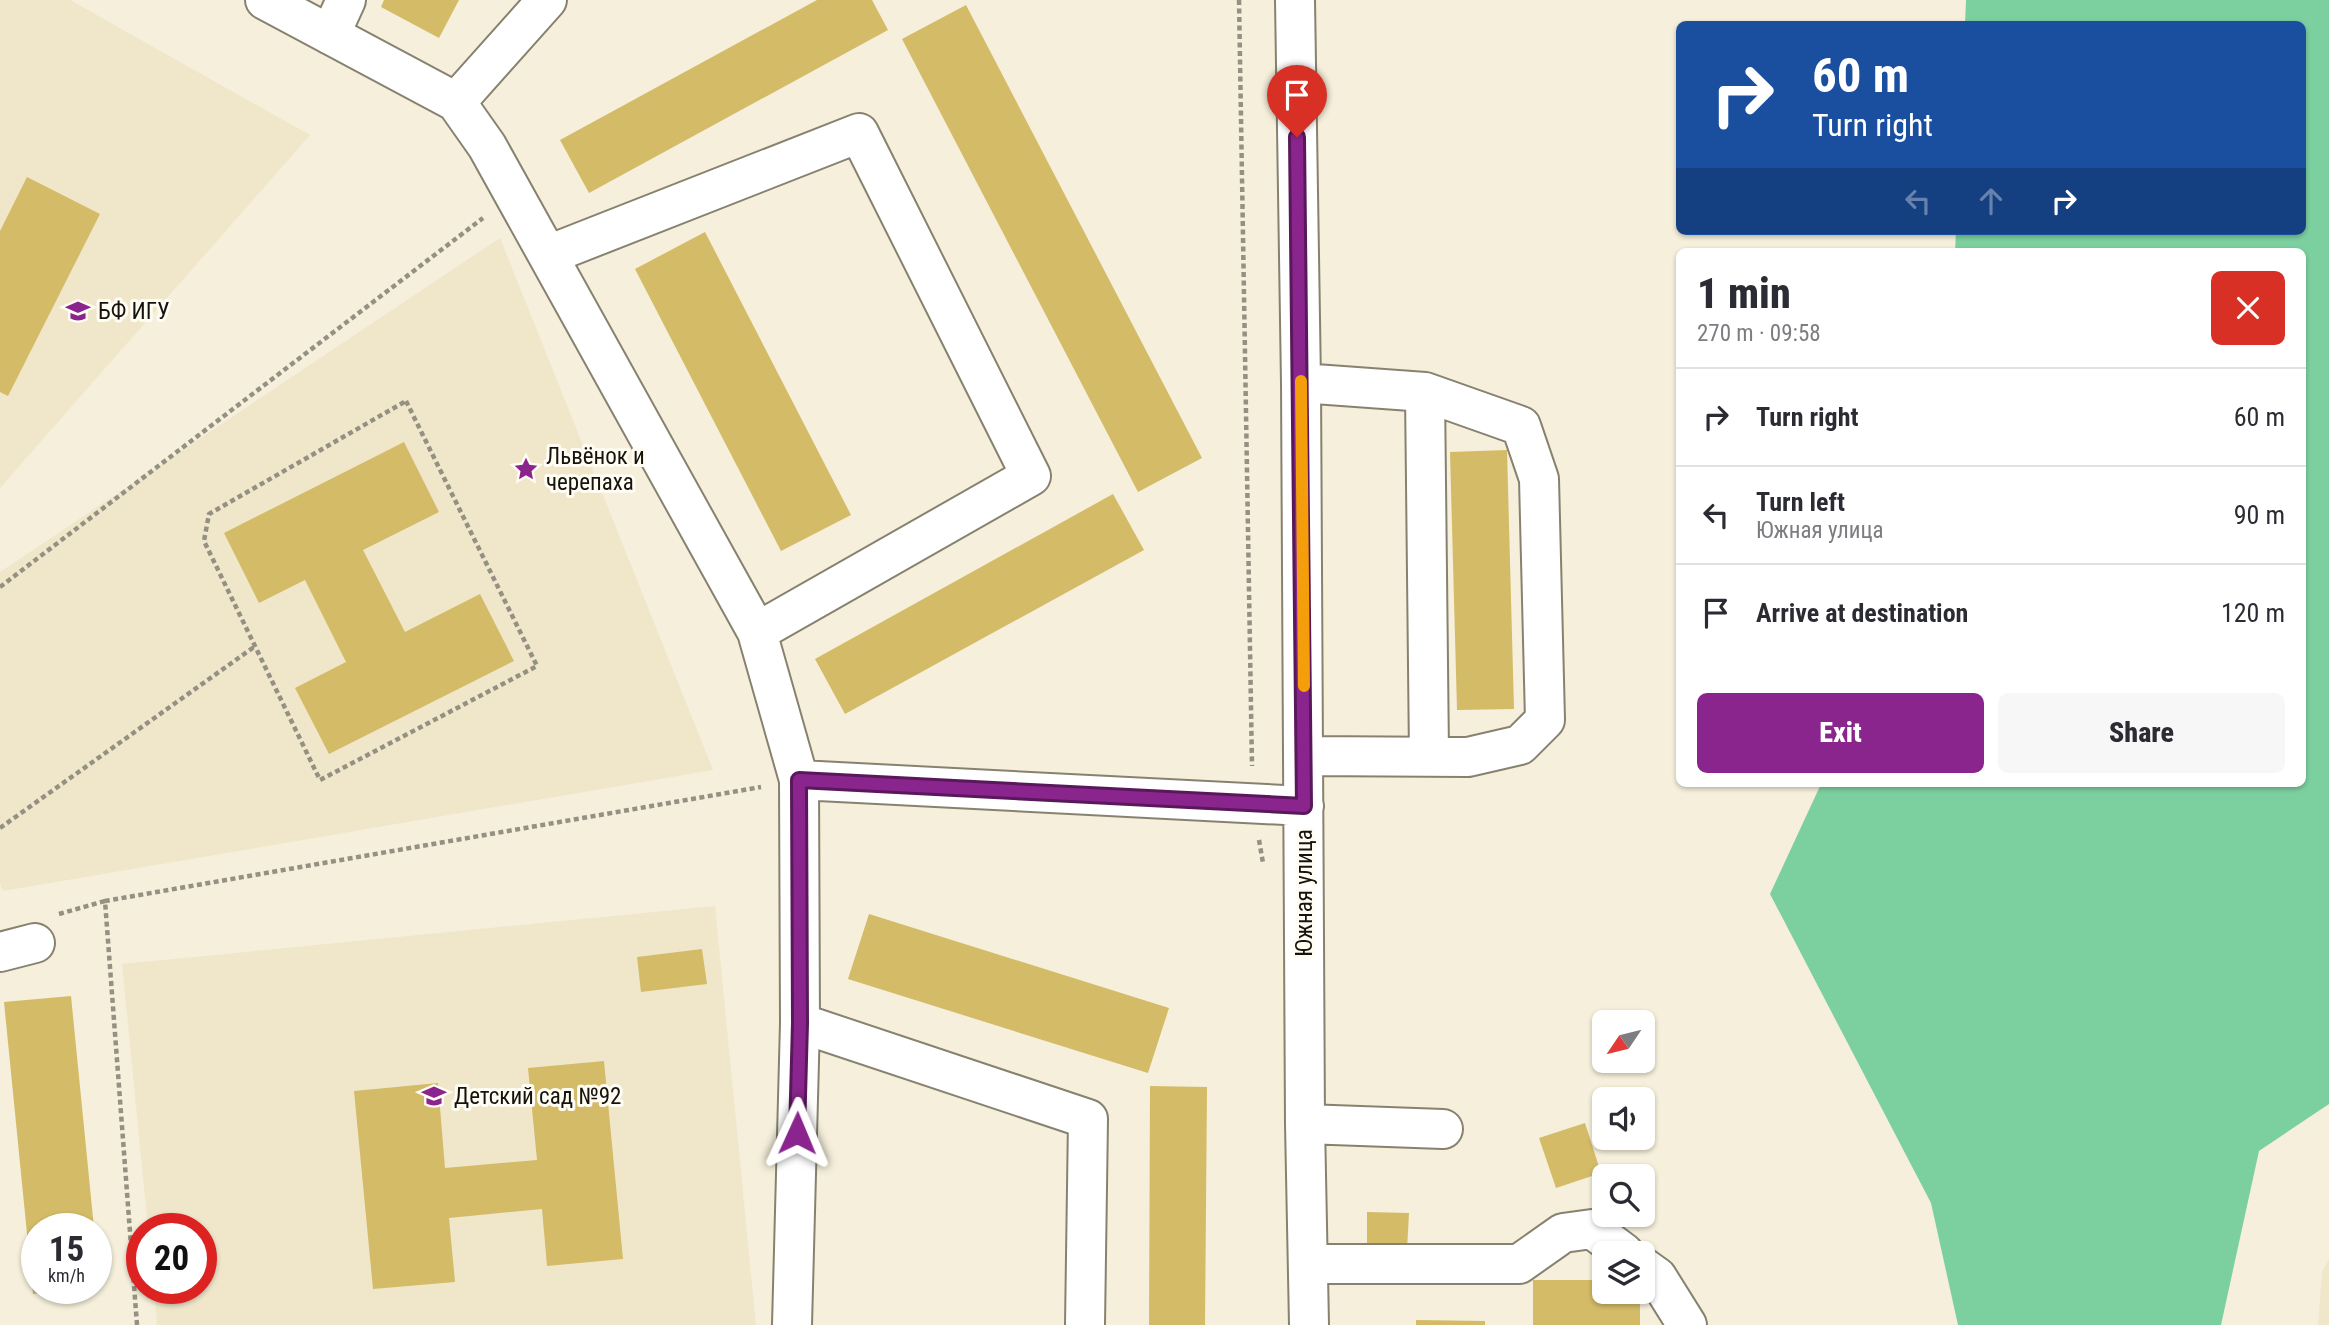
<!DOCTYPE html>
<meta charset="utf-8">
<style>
:root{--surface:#fff;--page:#f7f7f7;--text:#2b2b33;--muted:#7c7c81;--line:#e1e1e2;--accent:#8a258d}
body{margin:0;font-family:"Roboto Condensed",sans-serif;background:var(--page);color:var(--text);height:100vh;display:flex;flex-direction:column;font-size:26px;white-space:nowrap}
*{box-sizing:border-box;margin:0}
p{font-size:23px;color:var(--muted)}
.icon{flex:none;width:38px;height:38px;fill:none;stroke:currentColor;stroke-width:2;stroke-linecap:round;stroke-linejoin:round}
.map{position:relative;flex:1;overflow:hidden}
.drawer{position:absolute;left:1676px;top:248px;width:630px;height:539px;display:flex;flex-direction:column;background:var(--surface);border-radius:10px;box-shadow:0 2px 5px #0004}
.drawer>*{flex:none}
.top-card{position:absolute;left:1676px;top:21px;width:630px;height:214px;border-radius:10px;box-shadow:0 2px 5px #0004;background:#1a4fa0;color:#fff;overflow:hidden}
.needle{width:46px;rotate:235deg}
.controls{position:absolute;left:1592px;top:1010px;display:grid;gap:14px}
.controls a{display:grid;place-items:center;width:63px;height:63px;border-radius:10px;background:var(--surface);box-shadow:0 2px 5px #0004;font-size:35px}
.speed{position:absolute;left:21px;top:1213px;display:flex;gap:14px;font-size:35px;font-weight:700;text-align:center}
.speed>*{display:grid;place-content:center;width:91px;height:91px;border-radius:50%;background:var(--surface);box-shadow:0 2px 5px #0004;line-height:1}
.speed small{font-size:18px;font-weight:400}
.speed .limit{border:10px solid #d22;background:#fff;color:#111}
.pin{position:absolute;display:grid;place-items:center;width:60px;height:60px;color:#fff;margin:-72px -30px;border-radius:50% 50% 50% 0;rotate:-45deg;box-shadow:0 0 7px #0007}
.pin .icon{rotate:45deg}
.me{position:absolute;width:77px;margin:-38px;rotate:1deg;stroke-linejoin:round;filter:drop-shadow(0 0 5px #0008)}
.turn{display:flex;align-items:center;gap:24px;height:147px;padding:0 21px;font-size:32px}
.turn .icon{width:91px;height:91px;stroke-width:2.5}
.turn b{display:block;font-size:49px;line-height:60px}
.lanes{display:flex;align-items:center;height:66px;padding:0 21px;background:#0003;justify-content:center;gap:35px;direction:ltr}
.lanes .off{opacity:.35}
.round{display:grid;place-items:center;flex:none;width:74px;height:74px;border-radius:10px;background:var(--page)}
.head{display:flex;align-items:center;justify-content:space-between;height:119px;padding:0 21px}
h1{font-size:42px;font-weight:800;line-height:52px}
.cta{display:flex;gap:14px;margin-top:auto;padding:14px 21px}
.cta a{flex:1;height:80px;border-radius:10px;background:var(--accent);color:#fff;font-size:28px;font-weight:800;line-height:80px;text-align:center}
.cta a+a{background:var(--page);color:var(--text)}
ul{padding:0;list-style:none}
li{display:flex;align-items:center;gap:21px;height:98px;padding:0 21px;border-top:2px solid var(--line)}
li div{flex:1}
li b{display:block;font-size:26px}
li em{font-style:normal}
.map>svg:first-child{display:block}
.built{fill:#f0e7cb}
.forest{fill:#7cd0a0}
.building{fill:#d4bb67}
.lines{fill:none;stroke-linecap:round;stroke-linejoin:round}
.minor-casing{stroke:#87826f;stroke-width:42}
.path{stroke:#949082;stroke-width:4.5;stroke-dasharray:5 3.5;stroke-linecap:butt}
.minor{stroke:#fff;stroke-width:38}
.route-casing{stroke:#5a185c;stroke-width:18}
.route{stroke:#8a258d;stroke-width:12}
.slow{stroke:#f59e0b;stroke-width:12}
.labels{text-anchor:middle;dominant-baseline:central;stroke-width:6;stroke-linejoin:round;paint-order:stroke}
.poi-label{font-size:23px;fill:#15130c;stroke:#fffcf4;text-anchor:start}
.street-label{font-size:23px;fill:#15130c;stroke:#fffcf4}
</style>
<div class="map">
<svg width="2329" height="1325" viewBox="0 0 2329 1325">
<rect width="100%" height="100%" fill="#f5efdb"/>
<path class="built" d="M0,0h70l240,135 -310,353z
M500,238l213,532 -710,121 -3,-8v-311z
M715,906l41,419h-599l-3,-37h47v-60h-53l-26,-264z
M2329,1259v66h-11l4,-53z"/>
<path class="forest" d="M1966,0h363v1104l-70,47 -38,174h-263l-27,-122 -161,-309 51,-110h482v-532h-348l1,-21h347v-207h-338z"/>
<path class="building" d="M384,0h75l-20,38 -58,-31z
M817,0h55l16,30 -299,163 -29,-53z
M966,5l236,453 -64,34 -236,-453z
M27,177l73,37 -92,182 -8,-4v-161z
M705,232l146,283 -70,36 -146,-282z
M404,442l35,70 -76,38 42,82 75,-38 34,67 -185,93 -34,-66 51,-26 -41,-82 -46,23 -35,-70z
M1507,450l7,259 -57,1 -7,-258z
M1113,494l31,56 -299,164 -30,-55z
M869,914l300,94 -21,65 -300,-94z
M702,949l5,35 -66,8 -4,-35z
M71,996l23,232h-57v60h38v2l-42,4 -29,-292z
M604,1061l19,198 -76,7 -5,-57 -93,9 6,64 -82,7 -19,-198 84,-8 7,85 92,-8 -9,-92z
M1150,1086l57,1 -2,238h-56z
M1585,1123l16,50 -45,15 -17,-50z
M1367,1212l42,1 -2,37 -40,-1z
M1533,1280h72v12h35v33h-107z
M1416,1320l69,1v4h-69z"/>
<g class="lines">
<g class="minor-casing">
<path id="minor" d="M265,0l191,102 31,44 270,486 42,148 1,243 -8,302
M1295,0l6,383 4,741 4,201
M330,35l16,-35
M456,102l91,-102
M548,255l311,-122 172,343 -274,156
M1301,383l124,9 96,34 18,53 6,241 -25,25 -52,12 -163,-1
M1425,392l4,363
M799,780l505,26
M0,952l35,-9
M800,1023l288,96 -3,206
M1305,1124l138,5
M1308,1264h211l44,-31 29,-4 32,24
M1643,1267l14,10 30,48"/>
</g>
<path class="path" d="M1239,0l13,766
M406,401l131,265 -217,114 -116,-239 5,-27z
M0,587l483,-369
M0,828l254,-181
M1259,840l4,23
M59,914l46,-13
M137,1325l-32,-424 656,-114"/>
<use href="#minor" class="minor"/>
</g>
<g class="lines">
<g class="route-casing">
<path id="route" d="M797,1133l3,-110 -1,-243 505,26 -7,-669"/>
</g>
<use href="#route" class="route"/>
<path class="slow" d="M1301,381l3,305"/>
</g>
<defs>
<g id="university-bare" transform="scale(1.89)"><path d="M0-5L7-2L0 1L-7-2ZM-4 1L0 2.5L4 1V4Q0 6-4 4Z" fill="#8a258d" stroke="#fffcf4" stroke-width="2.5" paint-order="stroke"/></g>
<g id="sight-bare" transform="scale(1.89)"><path d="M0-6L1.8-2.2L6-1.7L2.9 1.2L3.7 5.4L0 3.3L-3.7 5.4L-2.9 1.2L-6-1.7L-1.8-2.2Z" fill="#8a258d" stroke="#fffcf4" stroke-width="2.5" paint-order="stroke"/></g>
<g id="school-bare" transform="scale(1.89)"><path d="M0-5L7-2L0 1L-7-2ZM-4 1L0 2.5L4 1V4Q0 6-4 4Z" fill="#8a258d" stroke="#fffcf4" stroke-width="2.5" paint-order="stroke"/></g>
</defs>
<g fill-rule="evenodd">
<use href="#university-bare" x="78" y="311"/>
<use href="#sight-bare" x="526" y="469"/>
<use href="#school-bare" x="434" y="1096"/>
</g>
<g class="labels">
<g class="poi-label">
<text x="98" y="311">БФ ИГУ</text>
<text x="546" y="456">Львёнок и<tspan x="546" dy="26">черепаха</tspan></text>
<text x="454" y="1096">Детский сад №92</text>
</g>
<g class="street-label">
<text transform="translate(1304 893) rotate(-90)">Южная улица</text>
</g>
</g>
</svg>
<div class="controls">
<a><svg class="needle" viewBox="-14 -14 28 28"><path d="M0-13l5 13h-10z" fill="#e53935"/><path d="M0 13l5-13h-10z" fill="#7c7c81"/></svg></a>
<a><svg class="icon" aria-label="sound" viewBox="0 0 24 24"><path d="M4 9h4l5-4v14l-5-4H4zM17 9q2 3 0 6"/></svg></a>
<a><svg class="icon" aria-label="search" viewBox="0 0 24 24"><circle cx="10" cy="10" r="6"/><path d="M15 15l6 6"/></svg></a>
<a><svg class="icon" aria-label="layers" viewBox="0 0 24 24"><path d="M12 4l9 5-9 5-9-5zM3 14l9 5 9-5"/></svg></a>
</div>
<div class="speed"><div>15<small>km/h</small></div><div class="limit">20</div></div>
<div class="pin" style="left:1297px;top:137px;background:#d93025"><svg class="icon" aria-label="arrive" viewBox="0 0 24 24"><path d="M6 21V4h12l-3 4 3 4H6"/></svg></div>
<svg class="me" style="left:797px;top:1133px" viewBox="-20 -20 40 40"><path d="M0-17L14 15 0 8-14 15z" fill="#8a258d" stroke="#fff" stroke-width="4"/></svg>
<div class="top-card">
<div class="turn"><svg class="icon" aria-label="right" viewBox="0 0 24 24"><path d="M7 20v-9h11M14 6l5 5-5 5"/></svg><div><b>60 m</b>Turn right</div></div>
<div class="lanes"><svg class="icon off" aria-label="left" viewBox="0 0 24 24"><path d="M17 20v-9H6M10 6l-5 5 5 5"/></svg><svg class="icon off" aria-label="ahead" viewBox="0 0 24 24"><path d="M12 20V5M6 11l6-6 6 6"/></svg><svg class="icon" aria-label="right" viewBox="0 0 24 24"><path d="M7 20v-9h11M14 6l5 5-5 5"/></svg></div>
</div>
<section class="drawer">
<div class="head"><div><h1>1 min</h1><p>270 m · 09:58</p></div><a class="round" style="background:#d93025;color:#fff"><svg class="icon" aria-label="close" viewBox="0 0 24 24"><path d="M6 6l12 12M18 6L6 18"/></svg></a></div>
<ul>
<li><svg class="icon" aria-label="right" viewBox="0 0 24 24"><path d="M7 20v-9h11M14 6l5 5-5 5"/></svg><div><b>Turn right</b></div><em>60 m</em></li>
<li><svg class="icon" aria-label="left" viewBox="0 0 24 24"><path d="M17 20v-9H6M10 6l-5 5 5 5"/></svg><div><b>Turn left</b><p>Южная улица</p></div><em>90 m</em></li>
<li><svg class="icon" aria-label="arrive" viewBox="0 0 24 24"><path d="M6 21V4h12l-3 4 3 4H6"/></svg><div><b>Arrive at destination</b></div><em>120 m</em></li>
</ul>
<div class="cta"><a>Exit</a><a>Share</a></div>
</section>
</div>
